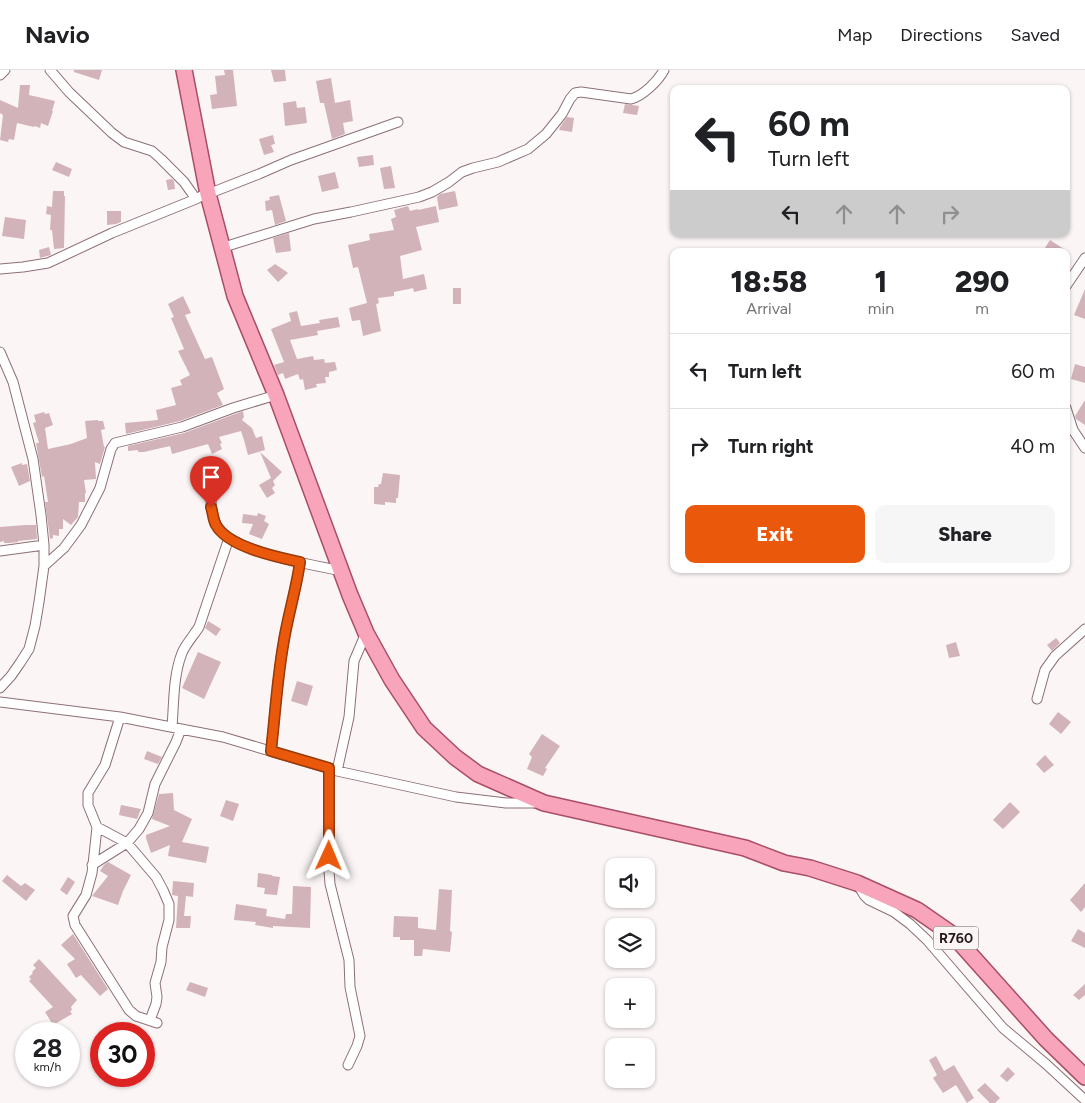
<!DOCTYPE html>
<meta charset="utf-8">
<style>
:root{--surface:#fff;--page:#f6f6f6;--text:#202124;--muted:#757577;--line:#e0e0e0;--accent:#ea580c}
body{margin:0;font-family:Figtree,sans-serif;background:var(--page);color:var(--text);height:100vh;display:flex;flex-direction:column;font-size:19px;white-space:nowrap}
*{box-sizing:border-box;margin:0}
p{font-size:16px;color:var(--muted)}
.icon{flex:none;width:28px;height:28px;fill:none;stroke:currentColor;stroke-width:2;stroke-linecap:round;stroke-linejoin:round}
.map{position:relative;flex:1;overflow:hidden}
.sheet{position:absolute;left:670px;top:178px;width:400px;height:325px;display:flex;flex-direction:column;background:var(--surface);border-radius:10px;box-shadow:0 1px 4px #0004}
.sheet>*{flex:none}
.banner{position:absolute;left:670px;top:15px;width:400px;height:152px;border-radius:10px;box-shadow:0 1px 4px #0004;background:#fff;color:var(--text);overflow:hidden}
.fabs{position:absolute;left:605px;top:788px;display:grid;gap:10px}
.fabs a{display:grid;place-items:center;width:50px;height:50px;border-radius:10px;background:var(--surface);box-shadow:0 1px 4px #0004;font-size:25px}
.speed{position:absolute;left:15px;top:952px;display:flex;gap:10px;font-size:25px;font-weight:700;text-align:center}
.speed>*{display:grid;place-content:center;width:65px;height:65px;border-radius:50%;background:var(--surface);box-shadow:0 1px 4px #0004;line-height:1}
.speed small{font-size:12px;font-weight:400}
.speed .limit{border:8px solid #d22;background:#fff;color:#111}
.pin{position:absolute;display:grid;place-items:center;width:42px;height:42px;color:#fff;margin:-51px -21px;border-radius:50% 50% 50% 0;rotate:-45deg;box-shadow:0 0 5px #0007}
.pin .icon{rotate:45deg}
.me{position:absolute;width:55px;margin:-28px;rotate:1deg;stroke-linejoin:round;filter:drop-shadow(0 0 4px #0008)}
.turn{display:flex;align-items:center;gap:18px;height:105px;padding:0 15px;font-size:22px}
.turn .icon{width:65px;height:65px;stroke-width:2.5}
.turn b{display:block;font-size:35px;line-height:42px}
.lanes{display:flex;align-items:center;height:48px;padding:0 15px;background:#0003;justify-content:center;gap:25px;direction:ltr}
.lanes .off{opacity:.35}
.eta{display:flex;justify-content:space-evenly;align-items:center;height:85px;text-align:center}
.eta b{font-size:30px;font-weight:800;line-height:35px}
.button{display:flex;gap:10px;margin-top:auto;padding:10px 15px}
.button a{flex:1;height:58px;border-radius:10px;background:var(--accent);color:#fff;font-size:20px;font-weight:800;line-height:58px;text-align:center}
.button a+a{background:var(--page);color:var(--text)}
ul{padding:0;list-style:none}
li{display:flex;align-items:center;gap:15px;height:75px;padding:0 15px;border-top:1px solid var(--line)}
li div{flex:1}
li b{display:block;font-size:19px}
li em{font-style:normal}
header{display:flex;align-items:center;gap:30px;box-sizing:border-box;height:70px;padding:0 25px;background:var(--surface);border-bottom:1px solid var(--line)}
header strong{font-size:24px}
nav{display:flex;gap:28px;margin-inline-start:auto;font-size:18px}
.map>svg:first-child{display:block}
.building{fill:#d2b3b9}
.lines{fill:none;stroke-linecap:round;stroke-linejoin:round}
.street-casing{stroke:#8c7076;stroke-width:11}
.primary-casing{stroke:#aa4d66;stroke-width:18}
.street{stroke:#fff;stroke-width:9}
.primary{stroke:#f8a5bc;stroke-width:15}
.route-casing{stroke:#983908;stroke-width:12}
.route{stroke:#ea580c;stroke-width:9}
.labels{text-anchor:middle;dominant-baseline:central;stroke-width:4.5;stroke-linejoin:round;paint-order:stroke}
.shield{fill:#fcf5f6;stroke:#645a5c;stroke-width:1}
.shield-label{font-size:14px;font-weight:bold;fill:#23181a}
</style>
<header>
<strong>Navio</strong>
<nav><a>Map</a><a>Directions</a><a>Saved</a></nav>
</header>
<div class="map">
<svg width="1085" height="1033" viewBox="0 0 1085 1033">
<rect width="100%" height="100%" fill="#fcf5f6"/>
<path class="building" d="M74,0h28l-3,10 -25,-8z
M224,0h9l4,36 -25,3 -2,-14 7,-1 -2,-18 10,-1z
M271,0h14l1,11 -12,1z
M331,8l4,25 15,-3 3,21 -10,2 2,11 -13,5 -8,-36h-4l-4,-22z
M20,15h10l-1,10 26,6 -3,10h1l-5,15 -7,-3 -1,5 -5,-2 -1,1 -17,-4 -3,17 -5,-1 -1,3 -8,-2 3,-25 -3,-2v-13l18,8z
M296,31l1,7 8,-1 2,16 -22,3 -2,-23z
M625,34l14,2 -2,9 -14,-2z
M567,47l7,1 -2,14 -13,-2 1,-3z
M273,65l2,9 -4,1 3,7 -10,3 -5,-16z
M373,85l1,10 -15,2 -2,-10z
M56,92l16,7 -3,8 -17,-7z
M391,96l4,22 -11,1 -4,-21z
M335,102l4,16 -17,4 -4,-16z
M172,109l2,2 1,8 -7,1 -2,-10z
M53,121h11v5h1l-1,52 -10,1 -2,-19h-2l1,-15 -5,-1 1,-8 5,1z
M455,121l3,15 -19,4 -2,-13 3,-3z
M279,125l7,26 -11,4 -3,-15 -6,1 -1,-10 5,-1 -1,-3z
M408,136l2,5 8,-2v1l18,-4 3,16 -23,5 6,23 -22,6 3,23 21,-5 3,15 -13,3 -1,-4 -4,1 -15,3v4l-16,2 1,5 -3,1 5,27 -18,5 -3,-16 -8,1 -3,-13 18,-5 -9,-36 -5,1 -5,-23 22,-5 -1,-6 25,-4 -3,-11 5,-2 -2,-7z
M107,141h14v11l-5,2 -9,1z
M5,147l21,3 -2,19 -22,-3z
M289,163l2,18 -15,2 -3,-15z
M1050,170l17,11h-24z
M49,177l2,8 -11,3 -1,-8z
M275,194l9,6 4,3 -10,9 -11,-12z
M453,218h8v16h-8z
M1085,219v30l-11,-4z
M183,226l8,17 -6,2 20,44 7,-2 12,32 -7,4 6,12 -43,16 -54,13 -1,-11 33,-3 -2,-10 20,-5 -5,-17 11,-3 -2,-5 10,-5 -12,-24 6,-2 -13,-31 3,-1 -6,-13z
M297,241l4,15 19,-3 -1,-3 19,-3 2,10 -23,4 1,4 -28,5 7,19 16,-3 1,4 10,-1 1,4 10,-1 2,8 -8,2v5h-4l1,6 -10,1 1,3 -12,3 -2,-11 -3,1 -2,-6 -13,5 -2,-6 -5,2 -4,-10 10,-3 -13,-33 20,-8 -2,-8z
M1075,294l10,3v16l-14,-4z
M1085,330v25l-9,-6 -1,-3z
M243,341l1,6 -2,3 10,8 4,10 6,-2 3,14 -17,5 -4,-15 -3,-9 -22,6 3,6 -2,1 2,5 -10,5 -4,-10 -36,10 -2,-8 -26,6h-6v-2l-10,1v-5l56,-13z
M44,342l1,2 4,-1 4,12 -8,3 3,21 23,-5 16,-6 -2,-17 13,-1v1h5l2,8 -4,1 3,17h1l-5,17 -5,-2 1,17 -12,1 2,13h-1v9h-6l-1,15 -7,8 -8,-6v10h-4v7l-6,-1v3l-3,1 -5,-37h3l-4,-26 -2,1 -6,-34h3l-6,-20 3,-1 -2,-7z
M260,382l22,20 -9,9 2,4 -3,3 3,5 -8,5 -8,-13 12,-7z
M22,393v2l5,-1 3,17 -11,5 -8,-19z
M383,403l17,2 -2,23h-2v5l-11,-1v3l-11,-1v-17h4l1,-3h2z
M258,443l8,3 -2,5 5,3 -7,15 -13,-5 4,-10 -11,-1 1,-9 14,2z
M25,455h11l1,14 -19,2v1l-9,1h-5v-2l-4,1v-15z
M208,551l13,8 -5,7 -11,-8z
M1056,568l4,5 -8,8 -5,-6z
M956,572l4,14 -11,2 -3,-13z
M198,582l23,10 -17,37 -22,-11z
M297,611l16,5 -6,20 -16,-5z
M1058,642l13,10 -10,12 -12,-10z
M542,664l18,12 -15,22 2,1 -4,7 -16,-7 5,-12 -3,-3z
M147,681l15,6 -4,7 -14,-5z
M1045,685l9,10 -10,8 -8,-9z
M173,723l1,17 18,9 -10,23 27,5 -3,16 -38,-7 2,-11 -19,8 -5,-15v-3l24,-9 -18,-7 7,-25z
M226,730l13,4 -6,17 -13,-5z
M1010,732l10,10 -17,17 -10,-9z
M121,735l20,4 -4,10 -18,-4z
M108,792l23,13 -8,16 -5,14 -26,-9 16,-20 -8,-5 4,-6z
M258,803l14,2v1l8,1 -3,18 -13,-1 1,-6 -8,-1z
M7,805l14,11 4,-3 10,7 -9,11 -24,-20z
M68,807l7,5 -8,13 -7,-5z
M173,811l21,2 -1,14 -7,-1 -2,20h7l-1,12h-14l2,-32 -6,-1z
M1085,813v24l-4,5 -11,-12z
M293,816l18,1 -1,41 -37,-2v2l-18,-3 1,-3 -22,-2 2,-16 31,5 -1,7 19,3 1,-5h6z
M439,819l13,1 -2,41 2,1 -2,20 -27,-3 -1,7h-8v-16h-14v-3h-7l1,-21 24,1v11l18,2z
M1078,859l7,4v15l-14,-7z
M73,864l35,55 -8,7 -19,-21 -5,3 -9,-14 8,-5 -14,-14z
M39,889l38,41 -6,7 1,3 -2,1 2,3 -19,11 -8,-13 8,-5 -24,-26 2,-2 -2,-2 4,-4 -1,-1 4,-4 -3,-3z
M190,912l18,6 -3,9 -19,-7z
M1085,914v11l-6,5 -6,-5z
M936,986l8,15 10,-6 20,33 -7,5 -11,-18 -13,8 -10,-15 4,-3 -8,-15z
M1008,997l7,7 -8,8 -7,-6z
M985,1013l15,15 -5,5h-5l-13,-13z"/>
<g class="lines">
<g class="street-casing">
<path id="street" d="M50,0l19,22 43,41 12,9 28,9 9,8 23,23 12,17
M0,5l5,-5
M208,124l51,-20 32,-14 107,-38
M221,178l93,-29 37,-7 68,-15 13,-5 17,-10 13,-10 11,-4 25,-6 30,-13 18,-15 16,-20 8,-15 5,-6 6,-1 50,7c12,-3 27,-18 33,-29
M0,199l23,-2 25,-4 64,-30 84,-34 11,-6
M1066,216l19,-28
M0,282l13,30 20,77 8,56 3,30v21l-5,36 -4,24 -6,23 -9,14 -9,13 -11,12
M1066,338l7,22 12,18
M212,405c-1,16 -3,34 4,49 13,28 97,41 126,47
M0,481l44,-6
M44,496l20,-18 17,-23 19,-37 11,-39 4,-6 67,-16 51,-19 43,-13
M1037,629l8,-29 10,-14 30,-27
M0,632l120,15 61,12 42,8 114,34 119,26 50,6h28
M120,647l-15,48 -17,28v12l9,22 -2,19 -3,27 -6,22 -13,21 2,9 54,85 7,6 21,7
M172,657c2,-24 1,-51 10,-74 3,-8 12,-18 17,-26l30,-89
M271,681c4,-35 6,-70 12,-105 4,-28 13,-55 17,-84
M329,698v103l1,13 19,76 1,27 10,49 -3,10 -9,19
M337,701l12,-54 5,-56 12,-28
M97,757l30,16 29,34 7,13 6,14v16l-7,27 -1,15 -6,21 2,14 -1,7 -6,16
M92,795l35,-22 12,-14 9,-16 7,-29 21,-42 5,-13
M858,815l6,10 5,5 25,12 16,12 17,16 76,88 43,36 39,36"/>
</g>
<g class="primary-casing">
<path id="primary" d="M184,0l24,124 27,102 41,99 74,200 16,38 26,47 32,48 31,29 23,17 66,29 201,45 39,15 26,5 47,15 60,27 36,25 93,104 39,38"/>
</g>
<use href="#street" class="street"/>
<use href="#primary" class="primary"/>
</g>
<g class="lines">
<g class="route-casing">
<path id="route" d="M211,437c2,6 2,13 5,18 12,22 61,32 84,37 -4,29 -13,56 -17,84 -6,35 -8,70 -12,105l58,17v88"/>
</g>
<use href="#route" class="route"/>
</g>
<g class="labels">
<rect class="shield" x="933.5" y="856.5" width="45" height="23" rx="4"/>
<g class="shield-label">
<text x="956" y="868">R760</text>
</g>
</g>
</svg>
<div class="fabs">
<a><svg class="icon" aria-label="sound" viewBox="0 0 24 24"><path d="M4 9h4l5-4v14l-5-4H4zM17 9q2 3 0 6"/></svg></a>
<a><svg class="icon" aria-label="layers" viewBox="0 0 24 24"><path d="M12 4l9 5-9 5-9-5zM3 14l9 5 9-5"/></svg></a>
<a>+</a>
<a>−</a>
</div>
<div class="speed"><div>28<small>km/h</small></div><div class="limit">30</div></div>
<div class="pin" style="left:211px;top:437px;background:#d93025"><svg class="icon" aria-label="arrive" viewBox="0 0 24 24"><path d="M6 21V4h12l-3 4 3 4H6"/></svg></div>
<svg class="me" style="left:329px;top:786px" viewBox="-20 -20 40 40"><path d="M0-17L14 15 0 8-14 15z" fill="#ea580c" stroke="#fff" stroke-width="4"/></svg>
<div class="banner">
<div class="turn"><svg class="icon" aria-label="left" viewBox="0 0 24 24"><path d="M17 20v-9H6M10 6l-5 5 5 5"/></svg><div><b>60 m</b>Turn left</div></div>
<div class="lanes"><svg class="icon" aria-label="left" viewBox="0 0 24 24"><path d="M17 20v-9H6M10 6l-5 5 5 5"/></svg><svg class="icon off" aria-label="ahead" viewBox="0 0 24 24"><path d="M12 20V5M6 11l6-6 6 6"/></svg><svg class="icon off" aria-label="ahead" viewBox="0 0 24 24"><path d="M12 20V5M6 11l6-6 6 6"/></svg><svg class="icon off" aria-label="right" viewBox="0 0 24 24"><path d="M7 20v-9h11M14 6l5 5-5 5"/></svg></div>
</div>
<section class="sheet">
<div class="eta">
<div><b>18:58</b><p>Arrival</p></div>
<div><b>1</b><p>min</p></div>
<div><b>290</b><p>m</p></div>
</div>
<ul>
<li><svg class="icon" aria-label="left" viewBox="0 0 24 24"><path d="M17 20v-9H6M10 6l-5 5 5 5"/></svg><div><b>Turn left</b></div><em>60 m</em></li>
<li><svg class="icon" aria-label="right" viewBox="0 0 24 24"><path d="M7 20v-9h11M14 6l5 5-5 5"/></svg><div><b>Turn right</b></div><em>40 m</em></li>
</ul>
<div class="button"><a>Exit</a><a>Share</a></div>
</section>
</div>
